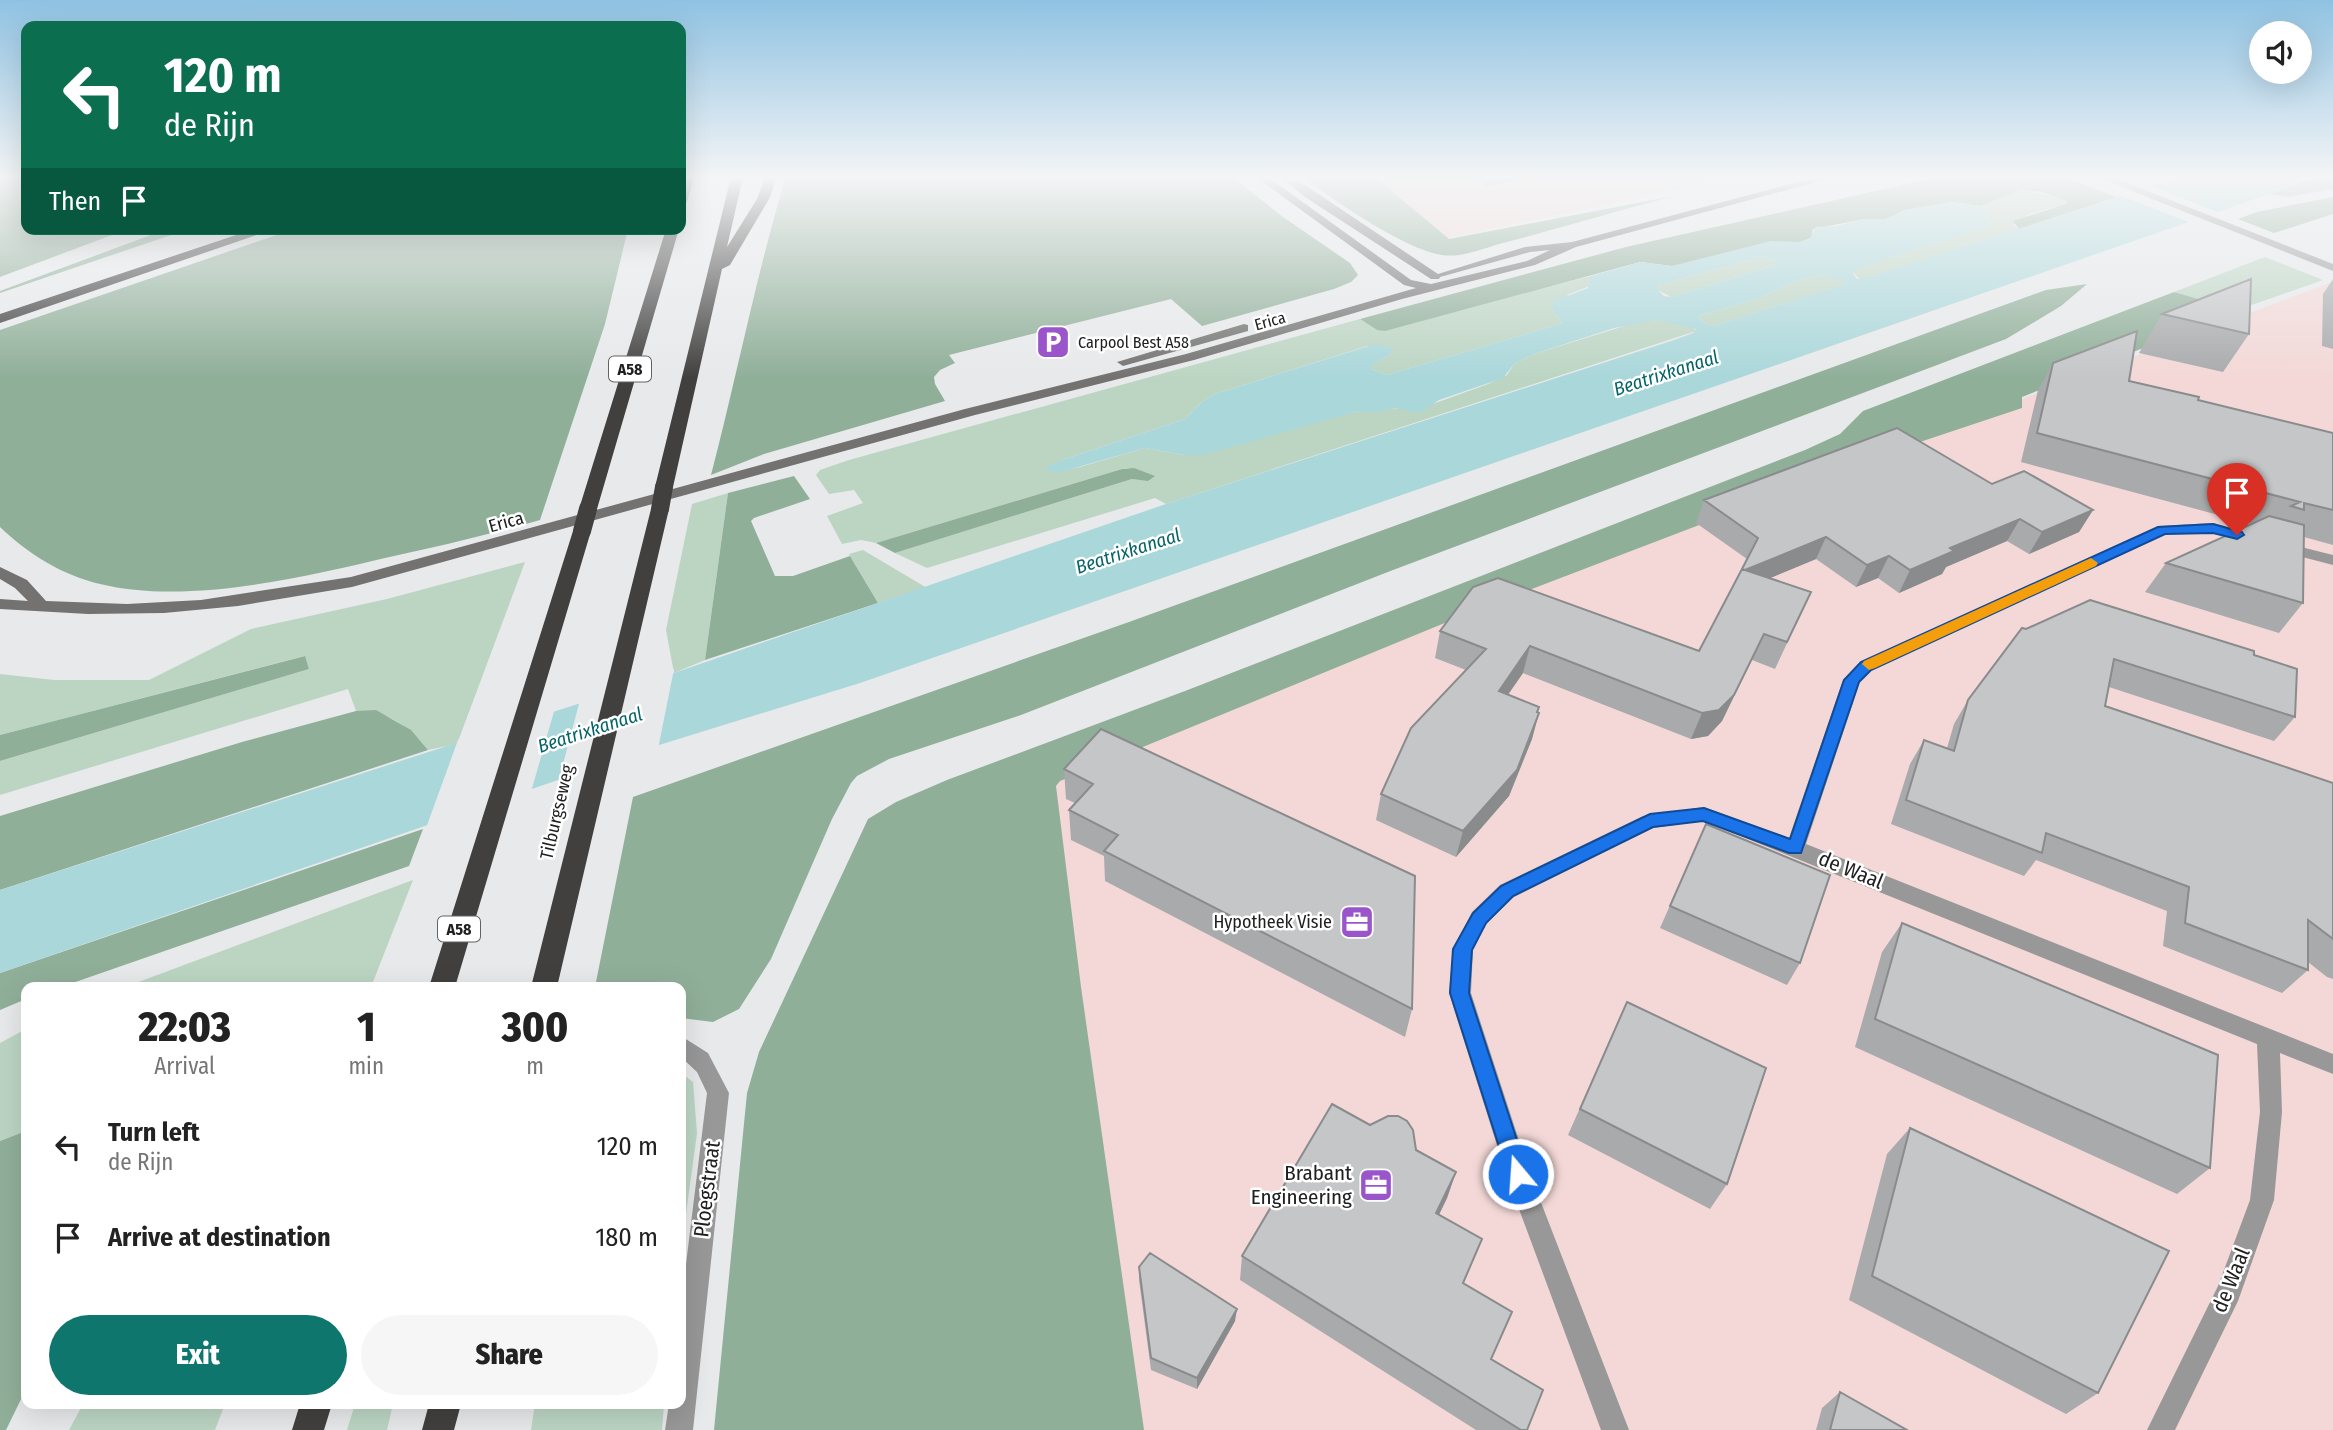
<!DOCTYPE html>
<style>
:root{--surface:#fff;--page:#f6f6f6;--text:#222;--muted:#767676;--accent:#0f766e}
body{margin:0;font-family:"Fira Sans Condensed",sans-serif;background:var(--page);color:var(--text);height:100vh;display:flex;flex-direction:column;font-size:26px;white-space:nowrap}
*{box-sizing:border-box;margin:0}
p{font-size:23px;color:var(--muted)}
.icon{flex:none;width:38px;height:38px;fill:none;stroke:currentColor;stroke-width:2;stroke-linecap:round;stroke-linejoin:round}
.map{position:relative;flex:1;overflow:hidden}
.side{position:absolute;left:21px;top:982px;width:665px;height:427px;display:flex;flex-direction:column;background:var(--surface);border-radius:14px;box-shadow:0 7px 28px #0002}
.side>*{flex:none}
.top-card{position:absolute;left:21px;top:21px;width:665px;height:214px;border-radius:14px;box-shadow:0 7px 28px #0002;background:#0b6e4f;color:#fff;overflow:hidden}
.buttons{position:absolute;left:2249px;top:21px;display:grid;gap:14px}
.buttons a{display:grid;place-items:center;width:63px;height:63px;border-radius:50%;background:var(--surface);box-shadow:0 7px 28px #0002;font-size:35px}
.pin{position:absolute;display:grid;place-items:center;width:60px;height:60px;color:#fff;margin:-72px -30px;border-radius:50% 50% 50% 0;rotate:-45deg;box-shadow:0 0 7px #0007}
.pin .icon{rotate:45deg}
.me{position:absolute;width:77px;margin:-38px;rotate:342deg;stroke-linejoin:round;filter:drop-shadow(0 0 5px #0008)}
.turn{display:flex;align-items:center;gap:24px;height:147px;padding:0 28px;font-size:32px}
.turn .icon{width:91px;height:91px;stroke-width:2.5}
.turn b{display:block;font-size:49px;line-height:60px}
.then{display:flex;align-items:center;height:66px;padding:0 28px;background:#0003;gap:14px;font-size:26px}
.eta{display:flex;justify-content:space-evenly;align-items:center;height:119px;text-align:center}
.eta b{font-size:42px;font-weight:800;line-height:49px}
.button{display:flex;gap:14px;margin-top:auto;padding:14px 28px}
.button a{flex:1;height:80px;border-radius:42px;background:var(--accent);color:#fff;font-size:28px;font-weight:800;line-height:80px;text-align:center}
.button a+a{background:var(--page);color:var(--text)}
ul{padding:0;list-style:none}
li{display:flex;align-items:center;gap:21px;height:91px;padding:0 28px}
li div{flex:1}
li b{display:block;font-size:26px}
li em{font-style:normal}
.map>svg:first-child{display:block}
.industrial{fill:#f3d8d7}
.green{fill:#bcd5c3}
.forest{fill:#90af99}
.water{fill:#aad7da;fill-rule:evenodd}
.pier{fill:#e7e9eb}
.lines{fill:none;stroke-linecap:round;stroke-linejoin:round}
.minor{fill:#999898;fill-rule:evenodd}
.tertiary{fill:#999898;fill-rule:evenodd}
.secondary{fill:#737271;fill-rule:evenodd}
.motorway{fill:#41403f;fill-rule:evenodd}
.motorway-bridge{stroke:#41403f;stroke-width:18}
.wall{fill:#a9aaac}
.shaded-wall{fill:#898b8c}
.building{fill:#c4c6c8;stroke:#898b8c;stroke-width:2}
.route{fill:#1a73e8;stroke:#114b97;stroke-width:2}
.slow{fill:#f59e0b}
.labels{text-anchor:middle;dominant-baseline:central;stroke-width:5;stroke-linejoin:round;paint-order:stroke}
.far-street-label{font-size:16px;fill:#202021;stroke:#fff}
.far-poi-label{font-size:16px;fill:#202021;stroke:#fff;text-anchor:start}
.shield{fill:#fff;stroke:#636364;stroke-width:2}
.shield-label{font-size:16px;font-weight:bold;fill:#202021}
.street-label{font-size:18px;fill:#202021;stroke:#fff}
.poi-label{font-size:18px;fill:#202021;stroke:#fff;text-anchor:end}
.water-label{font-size:19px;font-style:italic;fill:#056469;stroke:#fff}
.near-street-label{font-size:21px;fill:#202021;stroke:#fff}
.near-poi-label{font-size:21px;fill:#202021;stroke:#fff;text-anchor:end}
</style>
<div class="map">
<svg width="2333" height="1430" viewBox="0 0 2333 1430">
<rect width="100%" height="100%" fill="#e7e9eb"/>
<path class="industrial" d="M1368,177h370l-297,62z
M2329,283l4,2v1145h-1206l-85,-661z"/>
<path class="green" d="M2021,190l45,9v5l-37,10 -16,11 6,4 -159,51 -7,-8 4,-4 133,-44 -10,-18z
M1761,257l13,3 5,4 -108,33 -13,-7 1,-5z
M2265,257l58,23 -86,30 -63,-18z
M1825,275l22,5 3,3 -136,43 -8,-2 -9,-8 60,-17 43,-20z
M1591,276l-1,10 -21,8 -17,16 11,13 -176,52 -16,-6 1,-5 18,-9 -23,-9 -152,48 -13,8 -17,17 -123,41 -10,12 28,-5 65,-19 40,7 174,-44 68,-5 61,-22 19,-9 7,-11 17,-9 106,-33 20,-2 18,2 17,4 4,5 -530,173 -11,-6 -228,70 -32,-15 237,-74 16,1 -20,-12 -6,1 -246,74 -15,-3 -19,4 -15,-28 36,-13 -9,-13 -25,4 -13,-19 4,-5 29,-10 511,-141 17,11z
M728,493l-23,167 -31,13 -8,-43 26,-126z
M863,550l64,38 -49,15 -29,-49z
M525,562l-68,182 -29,6c-19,-24 -41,-40 -72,-39l-8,-22 -348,106v-34l309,-92 -5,-13 -304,79v-61l54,6h95l102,-51 136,-30z
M413,880l-42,107h-246z
M26,1029v102l-26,10v-98z
M681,1073l12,9 4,51 -16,118z
M83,1404h142l-10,26h-146z
M355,1404h38l-6,26h-40z
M535,1404h129l-2,26h-131z"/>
<path class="forest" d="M0,177h26v52h102l-128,48z
M786,177h446l51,40 67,46 8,12 -7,7 -17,7 -132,37 -31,-27 -222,56 6,8 -15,7 -6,7 1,7 10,17 -181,53 -53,21c26,-99 45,-200 75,-298z
M1303,177h72l74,62 225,-43c-58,15 -116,33 -175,48 -17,5 -39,14 -57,11 -38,-6 -107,-54 -139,-78z
M1938,177h125l54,20 -98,32 -6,-8 53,-17 1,-3 -25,-9 -21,-2 -41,16 -28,-4 -47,8 -19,9h-22l-51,10 -2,9 -11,4 -128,24 -32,-4 -255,69 -8,-1 -17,-11 266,-72z
M2318,177h15v12l-45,8 -19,-3z
M2333,197v17l-59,19 -36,-14 19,-7z
M167,229h22l-189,64v-2z
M294,229h334l-23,95 -65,196c-52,15 -103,27 -155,38 -84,20 -200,47 -285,26 -38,-9 -72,-30 -100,-57v-197z
M2087,284l-26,22 -55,33 -613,231 -372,145 -132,44 -32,17 -6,7 -19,36 -61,140 -32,50 -26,13 -32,-4v-31h-86l38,-190 496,-175 917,-332z
M2174,292l63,18 -215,87v11l-132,44 -421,161 -409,168 -4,5 25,201 63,443h-430l33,-337 12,-41 109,-233 28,-17 51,-22 238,-89 620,-241 35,-16 23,-23z
M1134,468l21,8 -7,5 -16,-2 -237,74 -19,-10 246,-74z
M794,476l16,23 -56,19 -3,3 24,55h18l57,-20 28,47 -173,57 23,-167z
M305,656l4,13 -309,92v-26z
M376,710l35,20 17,20 -428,140v-74l242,-74 114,-31z
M423,829l-14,37 -348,121h-35v12l-26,11v-37z
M26,1131v258l-20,41h-6v-289z"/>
<path class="water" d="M2179,177h139l-1458,506 -201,62 -659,228v-83l674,-217 492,-169 508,-164 19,-7 3,-4 -39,-9 -43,8 -83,27 -17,9 -11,14 -64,22 -19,13 -24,-5 -25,5 -12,-2 -155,44h-19l-40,-7 -81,23 -12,1 -6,-3 2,-3 14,-6 123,-41 17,-17 13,-8 160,-50 17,4 -2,7 -17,9 -2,5 16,6 176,-52 -11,-13 2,-9 34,-13 3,-12 50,-14 31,4 99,-25 29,1 10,-4 6,-11 20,-1 28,-7h22l19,-9 47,-8 28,4 6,5 -1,5 5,9 -132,43 -5,5 4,6h5zM1761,257l13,3 5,4 -108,33 -7,-1 -6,-6 1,-5zM1825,275l24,8 -135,43 -8,-2 -9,-8 60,-17 43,-20z"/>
<path class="pier" d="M2146,184l77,30 -29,10 -78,-30z
M674,669l-16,80 -100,34 22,-83z
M555,708l-24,84 -105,36 32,-88z"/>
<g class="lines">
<path class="minor" d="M2213,523l46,13 3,3 -8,5 -41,-11h-47l-294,137 -12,12 -54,162 527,210v20l-53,-21 2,59 -8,88 -36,101 -63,129h-28l71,-144 32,-86 10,-88 -3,-68 -554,-223 -50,7 -139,69 -28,27 -13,25 -2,44 59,181 99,256h-28l-95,-256 -57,-181 4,-44 19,-37 28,-27 143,-69 61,-9 85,31 54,-158 17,-18 298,-136z
M2281,542l52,13v10l-57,-15 -3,-3z
M681,1036l27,17 21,40 -36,337h-28l4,-26h12v-99l26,-212 -10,-21 -16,-15z"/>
<path class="tertiary" d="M2097,177h15l221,87v7z"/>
<path class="secondary" d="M1256,177h12l143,103 20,4 96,-23 23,-11 -20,2 -90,25 -1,2h-8l-126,-82 -24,-20h12l145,97 87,-27 47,-5 245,-65h18l-259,70 -41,18 -133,34 -208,61 -219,55 -623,172 -114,19 -74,7 -76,1 -88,-5v-10l28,2 -13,-13 -15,-9v-12l27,13 19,21 81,3 74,-4 150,-23 614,-168 221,-55 230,-66 -12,-3z
M1244,324l4,1v6l-125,35 -6,-4z"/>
<path class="motorway" d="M682,177h12l-7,25 -6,4z
M731,177h12l-16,70 30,-48 8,-22h12l-8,22 -39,66 -8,4 -49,218 -9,5 -9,-5z
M254,229h20l-274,94v-9z
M666,229h13l-82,280 -9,5 -6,-1 -3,-4z
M660,504l9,5 -112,478h-26l120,-478z
M582,526l9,5 -136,456h-26l144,-456z
M300,1404h32l-8,26h-32z
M429,1404h32l-7,26h-32z"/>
<path class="motorway-bridge" d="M660,509l4,-22
M582,531l6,-22"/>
</g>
<path class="wall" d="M1473,177h63l-51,9z
M2333,279v70l-11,-3 1,-52z
M2162,314l87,20 -26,38 -84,-19z
M2053,363l76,18 69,19 135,33v112l-29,-8 -1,66 -24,30 -134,-41 21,-29 86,-39 -231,-62 17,-72z
M1992,484l101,26 -14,22 -50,22 -22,-13 -61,26 -4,7 -43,19 -21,-15 -22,9 -40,-28 -46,19 41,14 -36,77 -23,-9 -30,61 -14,15 -17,3 -168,-66 -15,22 30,17 -6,27 -23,57 -53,61 -80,-37 5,-26 85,-124 -31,-12 5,-27 259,20 48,-92 -51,-36 8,-23z
M2026,629l228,26 41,62 -21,24 -165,-54 -4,19 228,77v196l-6,-2 -19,-15v8l-26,23 -119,-47 4,-35 -131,-51 -12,16 -133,-52 19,-60 14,-24 23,8 7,-24 14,-24z
M1101,729l311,280 -7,28 -300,-156 -1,-25 -33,-16 -2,-30 6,-7 -9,-4 -2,-30z
M1706,824l94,139 -13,22 -127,-57z
M1902,923l308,245 -33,26 -322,-147 27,-95z
M1614,1031l113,153 -17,25 -142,-74z
M1370,1125l86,47 -9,26 -8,16 43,25 -19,44 28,76 36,71h-51l-236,-150 2,-24z
M1910,1128l188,265 -32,21 -217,-114 38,-146z
M1139,1267l96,54 -38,68 -46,-19 -12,-90z
M1840,1392l67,38h-91l6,-22z"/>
<path class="shaded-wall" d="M1486,177h50l-51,9z
M2093,510l-14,22 -50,22 13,-22z
M2020,519l-13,22 -61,26 -4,7 -43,19 11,-23 40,-22z
M1826,537l-10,22 -84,35 9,-22z
M1889,556l-11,22 -22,9 11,-22z
M1764,634l-42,87 -14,15 -17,3 11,-26z
M1530,646l-7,27 -31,44 7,-26z
M1539,707l-6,22 6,-16 -7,26 -23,57 -53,61 7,-26z
M1456,1172l-9,26 -19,40 8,-25z
M1237,1309l-2,12 -38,68v-11z"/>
<path class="building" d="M2251,279l-2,55 -87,-20z
M2137,331l-8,50 70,16 -1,3 135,33v77l-29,-7v7l-13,-4 9,-4 -263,-69 16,-70z
M1897,428l95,56 32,-13 69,39 -51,22 -22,-13 -70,29 4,3 -44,19 -21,-14 -22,9 -41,-28 -81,33 -3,-1 16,-31 -54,-38z
M2269,516l35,9 -1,78 -137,-40z
M1742,569l69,23 -24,50 -23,-8 -30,61 -15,15 -17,3 -172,-67 -31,45 40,16 -2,5 2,1 -22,57 -54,61 -82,-37 30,-66 75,-79 -46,-18 33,-44 25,-9 201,73z
M2090,600l164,51v4l43,14 -2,48 -181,-58 -9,47 228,77v156l-25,-19v50l-123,-47 4,-36 -143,-54 -4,20 -136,-53 18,-60 30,11 14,-51 54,-72 4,1z
M1101,729l314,147 -3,133 -308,-158 14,-16 -49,-25 24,-26 -29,-15z
M1706,824l124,51 -30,88 -130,-57z
M1902,923l316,132 -8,113 -335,-149z
M1627,1002l139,66 -39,116 -147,-75z
M1332,1104l38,21 18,-9h10l9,5 6,9 3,20 40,22 -20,41 46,26 -19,44 49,29 -21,47 52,31 -16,40h-6l-279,-174z
M1910,1128l259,123 -71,142 -226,-117z
M1150,1253l87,56 -40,69 -46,-20 -12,-91z
M1840,1392l67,38h-77z"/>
<linearGradient id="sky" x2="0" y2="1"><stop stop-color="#8fc2e2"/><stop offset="0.47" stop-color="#f4f5f6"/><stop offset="1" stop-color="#f4f5f6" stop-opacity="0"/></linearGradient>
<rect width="2333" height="378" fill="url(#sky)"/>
<path class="route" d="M2213,524l29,8 2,3 -7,4 -24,-6 -48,1 -294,136 -12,12 -58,171h-12l-86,-32 -50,6 -140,69 -27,27 -14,27 -3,43 59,181 -3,7 -7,3 -8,-3 -60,-188 3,-44 20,-36 28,-27 149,-72 54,-6 86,31 54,-159 17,-18 297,-135z"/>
<path class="slow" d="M2091,558l7,5 -2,3 -221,102 -6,2 -7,-6 2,-3z"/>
<defs>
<g id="parking-square" transform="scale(1.75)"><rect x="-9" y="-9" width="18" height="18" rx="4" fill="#9b55ca" stroke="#fff"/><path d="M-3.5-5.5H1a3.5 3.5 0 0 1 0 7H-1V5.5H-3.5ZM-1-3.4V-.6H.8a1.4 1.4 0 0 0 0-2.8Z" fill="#fff"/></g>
<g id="office-square" transform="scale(1.75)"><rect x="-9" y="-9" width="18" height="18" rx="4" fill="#9b55ca" stroke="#fff"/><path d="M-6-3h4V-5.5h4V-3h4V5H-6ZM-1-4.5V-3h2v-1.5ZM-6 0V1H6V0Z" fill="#fff"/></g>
</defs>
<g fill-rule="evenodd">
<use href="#parking-square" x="1053" y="342"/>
<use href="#office-square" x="1357" y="922"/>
<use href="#office-square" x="1376" y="1185"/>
</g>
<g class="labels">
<g class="far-street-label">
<text transform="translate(1270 321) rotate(-15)">Erica</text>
</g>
<g class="far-poi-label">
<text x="1078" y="342">Carpool Best A58</text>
</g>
<g class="shield">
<rect x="609" y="356.5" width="42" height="25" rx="5"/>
<rect x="438" y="916.5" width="42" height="25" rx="5"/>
</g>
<g class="shield-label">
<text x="630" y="369">A58</text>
<text x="459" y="929">A58</text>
</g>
<g class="street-label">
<text transform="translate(506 522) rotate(-15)">Erica</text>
<text transform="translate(557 812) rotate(-77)">Tilburgseweg</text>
</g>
<g class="poi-label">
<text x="1332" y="922">Hypotheek Visie</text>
</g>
<g class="water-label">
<text transform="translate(1666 373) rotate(-18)">Beatrixkanaal</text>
<text transform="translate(1128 551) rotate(-18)">Beatrixkanaal</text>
<text transform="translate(590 730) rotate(-18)">Beatrixkanaal</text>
</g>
<g class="near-street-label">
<text transform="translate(1851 870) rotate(22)">de Waal</text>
<text transform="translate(707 1189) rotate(-83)">Ploegstraat</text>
<text transform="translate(2231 1280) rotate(-68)">de Waal</text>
</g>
<g class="near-poi-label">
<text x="1352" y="1173">Brabant<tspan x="1352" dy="24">Engineering</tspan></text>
</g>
</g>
</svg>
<div class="buttons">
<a><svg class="icon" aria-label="sound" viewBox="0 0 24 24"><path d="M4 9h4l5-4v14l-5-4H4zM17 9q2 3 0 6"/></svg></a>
</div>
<div class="pin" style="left:2237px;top:535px;background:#d93025"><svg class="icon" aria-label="arrive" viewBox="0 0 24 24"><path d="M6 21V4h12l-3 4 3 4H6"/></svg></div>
<svg class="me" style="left:1518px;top:1174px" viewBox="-20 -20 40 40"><circle r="17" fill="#1a73e8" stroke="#fff" stroke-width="3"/><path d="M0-11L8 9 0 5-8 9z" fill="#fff"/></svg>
<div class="top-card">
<div class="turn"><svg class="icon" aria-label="left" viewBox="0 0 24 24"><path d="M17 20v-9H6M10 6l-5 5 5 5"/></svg><div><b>120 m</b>de Rijn</div></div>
<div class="then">Then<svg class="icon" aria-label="arrive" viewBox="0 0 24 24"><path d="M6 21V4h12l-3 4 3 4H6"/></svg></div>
</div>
<section class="side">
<div class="eta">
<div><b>22:03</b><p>Arrival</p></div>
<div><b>1</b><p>min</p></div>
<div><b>300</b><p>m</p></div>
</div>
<ul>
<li><svg class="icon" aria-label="left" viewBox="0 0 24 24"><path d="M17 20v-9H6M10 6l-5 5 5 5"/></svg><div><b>Turn left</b><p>de Rijn</p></div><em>120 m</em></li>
<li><svg class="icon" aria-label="arrive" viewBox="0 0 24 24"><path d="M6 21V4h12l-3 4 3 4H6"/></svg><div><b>Arrive at destination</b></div><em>180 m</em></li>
</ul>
<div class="button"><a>Exit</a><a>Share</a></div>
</section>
</div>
